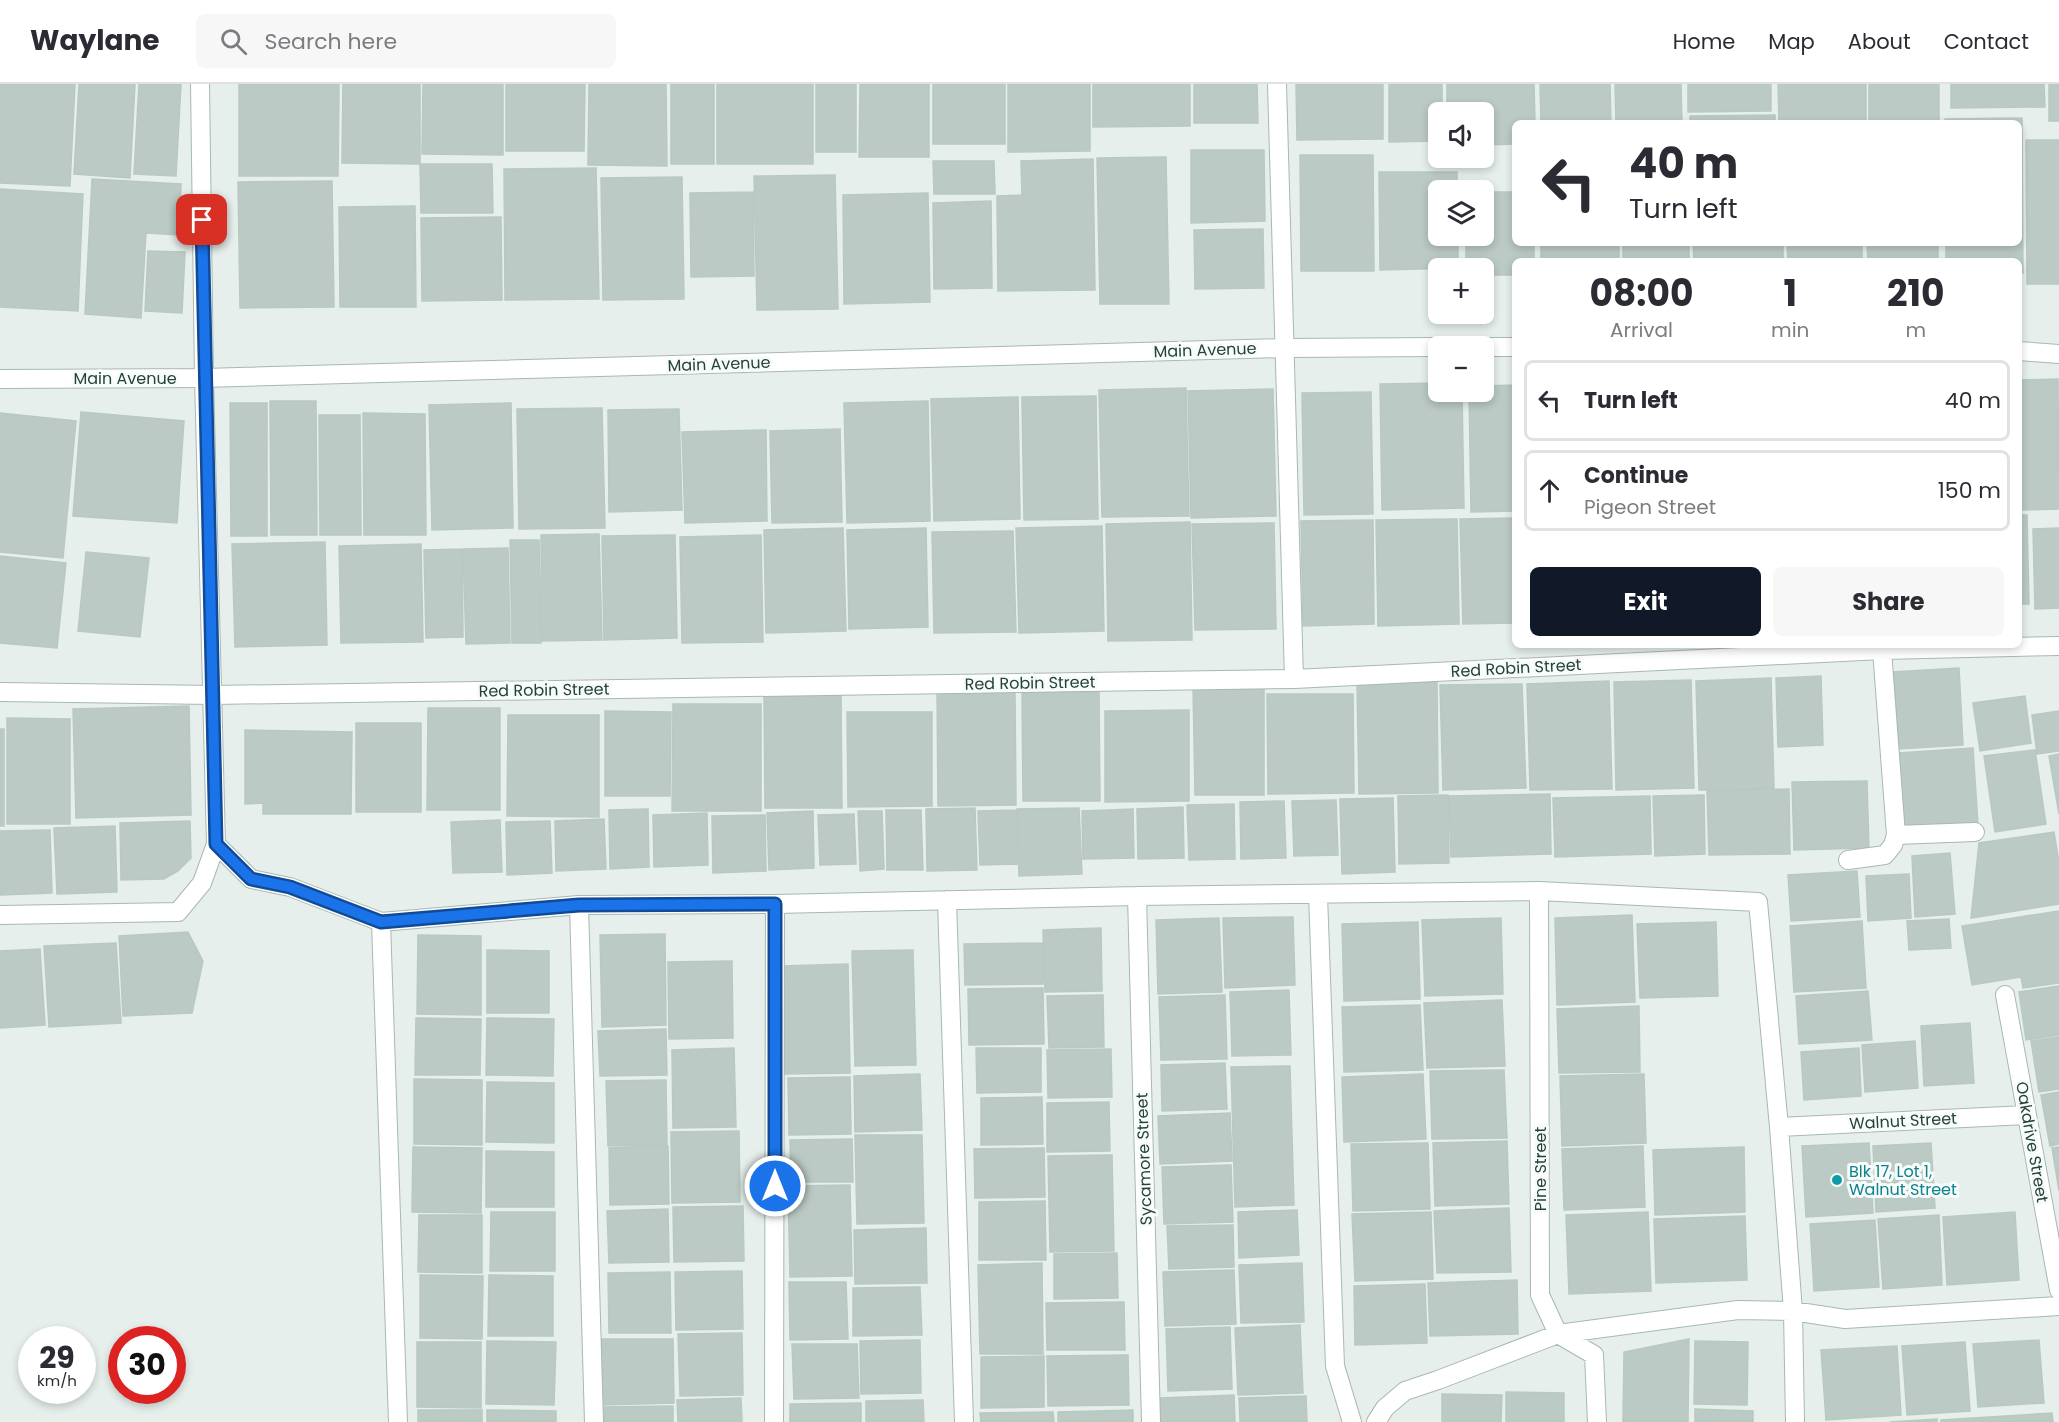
<!DOCTYPE html>
<meta charset="utf-8">
<style>
:root{--surface:#fff;--page:#f7f7f7;--text:#2b2b33;--muted:#7c7c81;--line:#e1e1e2;--accent:#111827}
body{margin:0;font-family:Poppins,sans-serif;background:var(--page);color:var(--text);height:100vh;display:flex;flex-direction:column;font-size:22px;white-space:nowrap}
*{box-sizing:border-box;margin:0}
p{font-size:20px;color:var(--muted)}
.icon{flex:none;width:33px;height:33px;fill:none;stroke:currentColor;stroke-width:2;stroke-linecap:round;stroke-linejoin:round}
.map{position:relative;flex:1;overflow:hidden}
.side{position:absolute;left:1512px;top:174px;width:510px;height:390px;display:flex;flex-direction:column;background:var(--surface);border-radius:9px;box-shadow:0 3px 9px #0003}
.side>*{flex:none}
.top-card{position:absolute;left:1512px;top:36px;width:510px;height:126px;border-radius:9px;box-shadow:0 3px 9px #0003;background:#fff;color:var(--text);overflow:hidden}
.buttons{position:absolute;left:1428px;top:18px;display:grid;gap:12px}
.buttons a{display:grid;place-items:center;width:66px;height:66px;border-radius:9px;background:var(--surface);box-shadow:0 3px 9px #0003;font-size:30px}
.speed{position:absolute;left:18px;top:1242px;display:flex;gap:12px;font-size:30px;font-weight:700;text-align:center}
.speed>*{display:grid;place-content:center;width:78px;height:78px;border-radius:50%;background:var(--surface);box-shadow:0 3px 9px #0003;line-height:1}
.speed small{font-size:15px;font-weight:400}
.speed .limit{border:9px solid #d22;background:#fff;color:#111}
.pin{position:absolute;display:grid;place-items:center;width:51px;height:51px;color:#fff;margin:-26px;border-radius:12px;box-shadow:0 3px 9px #0006}
.me{position:absolute;width:66px;margin:-33px;rotate:0deg;stroke-linejoin:round;filter:drop-shadow(0 0 4px #0008)}
.turn{display:flex;align-items:center;gap:21px;height:126px;padding:0 18px;font-size:27px}
.turn .icon{width:78px;height:78px;stroke-width:2.5}
.turn b{display:block;font-size:42px;line-height:51px}
.eta{display:flex;justify-content:space-evenly;align-items:center;height:102px;text-align:center}
.eta b{font-size:36px;font-weight:700;line-height:42px}
.primary-button{display:flex;gap:12px;margin-top:auto;padding:12px 18px}
.primary-button a{flex:1;height:69px;border-radius:9px;background:var(--accent);color:#fff;font-size:24px;font-weight:700;line-height:69px;text-align:center}
.primary-button a+a{background:var(--page);color:var(--text)}
ul{padding:0;list-style:none}
li{display:flex;align-items:center;gap:18px;height:81px;margin:0 12px 9px;padding:0 6px;border:3px solid var(--line);border-radius:9px}
li div{flex:1}
li b{display:block;font-size:22px}
li em{font-style:normal}
header{display:flex;align-items:center;gap:36px;box-sizing:border-box;height:84px;padding:0 30px;background:var(--surface);border-bottom:2px solid var(--line)}
header strong{font-size:28px}
nav{display:flex;gap:33px;margin-inline-start:auto;font-size:21px}
.search{width:420px;height:54px;background:var(--page);display:flex;align-items:center;gap:15px;box-sizing:border-box;padding:0 21px;border-radius:9px;color:var(--muted);font-size:22px}
.map>svg:first-child{display:block}
.building{fill:#bbcac4;stroke:#b8c9c2;stroke-width:1.5}
.lines{fill:none;stroke-linecap:round;stroke-linejoin:round}
.service-casing{stroke:#a8b8b2;stroke-width:20}
.minor-casing{stroke:#a8b8b2;stroke-width:20}
.tertiary-casing{stroke:#a8b8b2;stroke-width:20}
.service{stroke:#fff;stroke-width:18}
.minor{stroke:#fff;stroke-width:18}
.tertiary{stroke:#fff;stroke-width:18}
.route-casing{stroke:#114b97;stroke-width:15}
.route{stroke:#1a73e8;stroke-width:10}
.culture-dot{fill:#0f9aa8;stroke:#f7fbf9;stroke-width:2}
.labels{text-anchor:middle;dominant-baseline:central;stroke-width:6;stroke-linejoin:round;paint-order:stroke}
.street-label{font-size:16px;fill:#24423a;stroke:#f7fbf9}
.culture-label{font-size:16px;fill:#0d838f;stroke:#f7fbf9;text-anchor:start}
</style>
<header>
<strong>Waylane</strong>
<div class="search"><svg class="icon" aria-label="search" viewBox="0 0 24 24"><circle cx="10" cy="10" r="6"/><path d="M15 15l6 6"/></svg>Search here</div>
<nav><a>Home</a><a>Map</a><a>About</a><a>Contact</a></nav>
</header>
<div class="map">
<svg width="2059" height="1338" viewBox="0 0 2059 1338">
<rect width="100%" height="100%" fill="#e6efeb"/>
<path class="building" d="M0,0h75l-5,102 -70,-3z
M79,0h56l-5,94 -56,-4z
M139,0h42l-5,92 -42,-2z
M239,0h100l-1,92h-99z
M343,0h77v80l-78,-1z
M423,0h80v71l-81,-1z
M506,0h79l-1,67h-78z
M589,0h77l1,82 -79,-1z
M671,0h43v80h-43z
M717,0h96v80h-96z
M816,0h40v68h-40z
M860,0h69v73h-70z
M933,0h72v60h-72z
M1008,0h82v67l-82,1z
M1093,0h97v42l-97,1z
M1194,0h63l1,39h-64z
M1296,0h87v55l-86,1z
M1389,0h53v28h-4v29l-49,1z
M1447,0h87l1,39h-20v21l-31,1v-33h-37z
M1540,0h70l1,39h-70z
M1615,0h66l1,39h-66z
M1688,0h83v27l-83,1z
M1778,0h88v39h-87z
M1869,0h70v39h-70z
M1951,0h93l1,23 -94,1z
M2049,0h10v37h-10z
M1775,31v8h-85v-7z
M2022,34l1,155h-4v-12h-73v-18h73v-120h-74v-4z
M2026,56h33v144h-32z
M1191,66h73l1,71 -74,2z
M1300,71h73l1,116h-73z
M1166,73l3,147h-69l-3,-146z
M1093,75l2,131 -97,1 -1,-95 25,-1 -1,-34z
M933,77h61l1,33h-61z
M420,80h72l1,49h-72z
M596,84l3,131 -94,1 -1,-131z
M1379,88h78v18h-19v46h20v32l-78,2z
M835,91l3,134 -81,1 -3,-134z
M682,93l2,122 -81,1 -2,-122z
M92,95l89,5 -2,51 -33,-2 -5,85 -56,-4z
M332,97l2,126 -94,1 -2,-126z
M0,105l83,5 -5,117 -78,-4z
M753,108l1,84 -63,1 -1,-84z
M1484,108h31v51h19v18h-19v14h-31v-7h-18v-32h18z
M928,109l2,109 -86,2 -1,-109z
M991,117l1,87 -58,1 -1,-86z
M415,122l1,101h-76l-1,-100z
M501,133l1,83 -80,1 -1,-83z
M1263,145l1,59 -69,1 -1,-59z
M1541,159h78v18h-78z
M1623,159h66v18h-66z
M1693,159h90v18h-89z
M1787,159h75v18h-74z
M1867,159h71v18h-70z
M148,167l37,1 -3,61 -37,-2z
M2058,295l1,130 -40,1v-130z
M1438,299v9h24l2,116 -82,2 -2,-126z
M1515,301v126l-44,1 -2,-120h15v-6z
M1186,304l3,128 -87,1 -3,-127z
M1273,305l3,127 -85,2 -3,-127z
M1371,308l2,122 -69,1 -2,-122z
M1096,312l2,123 -74,1 -2,-123z
M1018,313l2,122 -86,2 -3,-122z
M270,317h46l1,134h-46z
M928,317l2,120 -83,2 -3,-120z
M230,319h37v133h-36z
M511,319l2,125 -81,2 -3,-125z
M602,324l3,120 -86,1 -2,-120z
M679,325l3,101 -73,2 -1,-102z
M81,328l103,9 -7,102 -104,-7z
M0,329l76,8 -13,137 -63,-6z
M363,329l62,1 1,121h-62z
M319,331h41l1,120h-41z
M840,345l2,93 -70,1 -2,-92z
M766,346l1,91 -82,2 -3,-91z
M2019,431h8l2,89h-10z
M1515,434v105l-52,1 -3,-105z
M1457,435l2,105 -81,2 -2,-106z
M1373,436l1,104 -71,2 -2,-105z
M1190,438l2,118 -84,1 -2,-117z
M1274,439l2,106 -81,1 -3,-106z
M1102,442l2,105 -85,2 -3,-105z
M843,444l3,103 -80,2 -2,-103z
M926,444l2,99 -79,2 -2,-99z
M2059,444v80l-24,1 -2,-80z
M1013,447l3,101 -82,1 -2,-101z
M599,450l3,106 -60,1 -1,-106z
M675,451l2,103 -73,2 -2,-104z
M761,451l2,107 -81,1 -2,-106z
M510,456h29l2,103h-29z
M325,458l2,103 -92,2 -3,-103z
M421,460l2,98 -82,1 -2,-97z
M508,464l2,95 -44,1 -3,-95z
M462,465l1,88 -37,1 -2,-88z
M86,468l63,6 -9,79 -62,-6z
M0,472l66,7 -9,85 -57,-5z
M1959,584l4,77 -65,4 -5,-77z
M1821,592l2,69 -45,2 -2,-69z
M1771,594l3,110 -75,2 -3,-109z
M1691,596l3,108 -78,2 -2,-108z
M1609,597l3,108 -82,1 -3,-106z
M1437,598l1,111 -79,1 -2,-111z
M1522,600l4,104 -83,2 -3,-105z
M1264,601v110h-69l-2,-109z
M937,606h78l1,115 -78,1z
M1022,608h77l1,109h-77z
M1267,610h86l1,99 -86,1z
M764,611h77l1,113h-77z
M2025,612l6,47 -51,8 -7,-48z
M673,620h88v107h-89z
M189,622l2,109 -115,3 -3,-109z
M428,624h72v102h-73z
M1189,626v91l-84,1v-91z
M605,627l66,1 -1,84h-65z
M2059,627v40l-22,3 -5,-39z
M847,628h85v94l-84,1z
M508,631h91v102l-92,-1z
M7,634l63,1v105h-63z
M356,639h65v89h-65z
M0,645h4v97h-4z
M245,646l107,2 -1,82h-88v-11l-18,1z
M1973,664l5,77 -75,5 -4,-77z
M2035,666l11,74 -51,8 -11,-76z
M2059,670v60l-10,-58z
M1867,697l2,67 -75,2 -2,-68z
M1789,705l1,65 -81,1 -2,-64z
M1550,710l1,60 -100,3 -2,-61z
M1448,711l1,68 -50,1 -1,-68z
M1704,711l1,59 -50,2 -2,-60z
M1650,712l1,58 -96,3 -2,-59z
M1393,714l2,74 -53,2 -2,-75z
M1336,716l2,55 -44,1 -2,-55z
M1284,717l2,57 -45,1 -1,-57z
M1234,720l1,55 -46,1 -2,-55z
M1183,723l1,51 -46,1 -1,-50z
M975,724l2,62 -50,1 -1,-62z
M1079,724l3,66 -63,2 -2,-67z
M648,725l1,58 -39,2 -1,-59z
M1133,725l1,49 -51,1 -1,-48z
M886,726h35l2,60h-36z
M1017,726l2,54 -39,1 -2,-54z
M813,727l1,57 -45,2 -2,-57z
M858,727h24l2,58 -24,2z
M707,729l1,52 -54,2 -1,-52z
M854,730l2,50 -36,1 -2,-50z
M765,731l1,56 -53,2 -1,-57z
M604,735l2,50 -50,2 -1,-50z
M500,736l2,52 -49,1 -2,-51z
M190,737l1,37 -13,13 -14,8 -43,1 -1,-57z
M550,737l2,52 -45,2 -1,-53z
M115,742l2,66 -60,2 -3,-66z
M50,746l2,63 -52,2v-64z
M2054,748l5,30v42l-88,14 8,-75z
M1950,769l5,61 -40,3 -3,-61z
M1857,787l3,46 -69,4 -3,-46z
M1909,790l2,44 -43,3 -2,-45z
M2059,827v72l-36,5 -2,-11 -49,8 -10,-59z
M1632,831l3,87 -78,3 -2,-87z
M1293,833l2,68 -70,3 -2,-70z
M1219,834l3,74 -64,2 -2,-74z
M1501,834l2,76 -78,2 -3,-76z
M1949,835l2,29 -42,2 -2,-29z
M1862,837l4,67 -72,4 -4,-66z
M1418,838l2,77 -76,2 -2,-77z
M1716,838l2,74 -78,2 -3,-74z
M1101,844l1,63 -57,1 -2,-62z
M188,848l15,29 -11,52 -69,3 -4,-80z
M665,850l1,91 -64,2 -2,-92z
M418,851l63,1v79l-64,-1z
M116,859l5,80 -72,4 -5,-81z
M1043,859v41l-78,1 -1,-41z
M40,865l5,76 -45,3v-77z
M487,866l62,1v62h-62z
M913,866l3,115 -61,1 -3,-115z
M732,877l1,77 -64,1 -1,-77z
M848,880l2,109 -66,1 -2,-108z
M2059,902v49l-33,5 -7,-48z
M1043,904l1,56 -75,1 -1,-56z
M1289,906l2,65 -59,1 -2,-64z
M1868,907l4,49 -73,4 -3,-48z
M1103,911l1,52 -55,1 -2,-52z
M1225,911l2,64 -66,1 -2,-63z
M1502,916l3,66 -78,2 -3,-65z
M1420,921l3,65 -79,2 -2,-65z
M1639,922l1,66 -81,1 -2,-64z
M416,934l65,1 -1,56h-65z
M487,934l67,1 -1,57 -67,-1z
M1970,939l4,60 -50,3 -3,-60z
M666,945l1,46 -67,1 -2,-45z
M2059,953v52l-20,3 -8,-51z
M1915,957l3,47 -53,4 -3,-47z
M734,964l2,79 -63,1 -1,-78z
M976,964h65v44l-64,1z
M1859,964l2,48 -57,4 -3,-48z
M1111,965l1,48 -64,1 -1,-48z
M1225,979l2,46 -65,2 -1,-46z
M1290,982l4,139 -59,2 -4,-140z
M1504,986l3,68 -75,1 -2,-68z
M920,990l2,56 -67,2 -1,-56z
M1423,990l3,65 -82,3 -2,-65z
M1644,990l2,69 -84,3 -2,-70z
M850,993l1,57 -62,1 -1,-57z
M414,995l68,1v65l-68,-1z
M666,996l1,65 -59,1 -2,-65z
M487,998l67,1v60l-68,-1z
M2059,1008v52l-9,2 -9,-51z
M1042,1013l1,47 -62,1v-47z
M1109,1018l1,49 -63,1v-49z
M1230,1029l2,48 -72,3 -2,-48z
M739,1047l1,71 -68,1 -1,-71z
M855,1051h67l2,88 -67,1z
M852,1055l1,43h-62l-1,-42z
M1507,1057l2,63 -74,2 -2,-63z
M1428,1059l2,66 -77,2 -2,-67z
M1869,1059l4,70 -67,4 -4,-71z
M1931,1059l4,65 -59,4 -3,-66z
M668,1062l1,58 -59,1 -1,-57z
M1643,1062l2,61 -81,3 -2,-61z
M413,1063l69,1 -1,65 -69,-1z
M1744,1063l1,65 -90,3 -2,-65z
M2059,1063v44l-7,-43z
M1044,1064l1,49 -70,1 -1,-49z
M486,1067l68,1v55h-68z
M1112,1071l2,96 -64,1 -2,-96z
M1231,1081l2,57 -69,2 -2,-57z
M850,1101l2,91 -62,1 -2,-91z
M1045,1117l1,59h-67v-58z
M743,1122l1,55 -70,1 -1,-55z
M1509,1124l2,64 -74,1 -3,-62z
M668,1125l1,53 -60,1 -2,-52z
M1297,1126l2,45 -60,3 -1,-46z
M491,1128h64v59h-65z
M1431,1128l2,67 -78,2 -3,-67z
M1648,1128l3,79 -82,3 -3,-79z
M2015,1128l4,68 -72,5 -4,-68z
M419,1131h63v58l-64,-1z
M1939,1131l3,70 -59,4 -5,-70z
M1745,1132l2,64 -91,3 -2,-64z
M1875,1136l4,67 -65,4 -4,-67z
M1233,1141l1,42 -65,2 -2,-43z
M926,1144l1,55 -72,1 -1,-54z
M1117,1169l1,45 -64,1v-45z
M1042,1179l1,91h-63l-2,-89z
M1302,1179l2,59 -63,1 -2,-58z
M1234,1186l2,54 -71,2 -2,-54z
M742,1187l1,58 -67,1 -1,-58z
M670,1188l1,61h-62l-1,-60z
M420,1191l63,1 -1,63 -62,-1z
M489,1191l64,1v60h-65z
M1517,1196l1,54 -88,2 -2,-53z
M789,1198h57l2,57 -58,1z
M1425,1200l2,59 -72,2 -1,-59z
M920,1203l2,48 -69,1v-48z
M1124,1218l1,48h-78l-1,-47z
M1300,1241l3,68 -65,2 -3,-67z
M1230,1243l2,62 -64,2 -2,-62z
M742,1249l1,62 -63,1 -2,-62z
M600,1255h73l1,64 -72,2z
M1689,1255l-1,83h-65l1,-70z
M920,1256l1,53 -60,1 -1,-53z
M2039,1256l5,63 -66,4 -5,-63z
M487,1257l69,1 -2,63 -68,-1z
M1695,1257l53,1 -1,63 -53,-1z
M417,1258h64v66l-64,-1z
M1965,1258l5,69 -63,4 -5,-69z
M792,1260h65l2,54 -65,1z
M1897,1262l4,69 -75,5 -5,-70z
M1128,1271l1,50 -81,1 -1,-50z
M1044,1272v51l-63,1v-51z
M1506,1308l58,1v29h-58z
M1442,1310l60,1 -1,27h-59z
M1234,1311l1,27h-75v-24z
M1306,1312l1,26h-67l-1,-24z
M741,1314l1,24h-64l-1,-22z
M923,1316l1,22h-58v-21z
M861,1319v19h-71v-18z
M673,1322v16h-69v-15z
M1695,1325l58,2v11h-58z
M418,1326h64v12h-64z
M487,1326l69,1v11h-69z
M1133,1326v12h-75v-10z
M1053,1328l1,10h-73l-1,-9z
M2052,1329l1,9h-112v-2z
M1937,1335v3h-47z"/>
<g class="lines">
<g class="service-casing">
<path id="service" d="M1896,751l79,-3"/>
</g>
<g class="minor-casing">
<path id="minor" d="M1277,0l17,595
M0,608l213,3 1081,-16 588,-29 177,-4
M216,760l35,35 39,8 91,35 17,500
M1848,776l37,-5 8,-10 3,-10 -14,-185
M1539,807l1,404 18,39 36,21 3,67
M1318,811l17,471 17,56
M1137,812l14,526
M947,816l17,522
M579,821l15,517
M0,831l178,-3 24,-29 14,-39 -12,-466 -4,-294
M381,838l198,-17 196,-1 362,-8 402,-5 219,11 21,225 14,184 2,111
M2005,911l54,295
M1779,1043l247,-12
M774,1338l1,-518
M1376,1338l9,-14 20,-17 33,-11 120,-46 180,-24 55,1 52,8 214,-13"/>
</g>
<g class="tertiary-casing">
<path id="tertiary" d="M1484,263h31
M2019,267l40,3
M0,295l204,-1 1081,-30 153,-1"/>
</g>
<use href="#service" class="service"/>
<use href="#minor" class="minor"/>
<use href="#tertiary" class="tertiary"/>
</g>
<g class="lines">
<g class="route-casing">
<path id="route" d="M202,136l14,624 35,35 39,8 91,35 198,-17 196,-1v282"/>
</g>
<use href="#route" class="route"/>
</g>
<circle class="culture-dot" cx="1837" cy="1096" r="6"/>
<g class="labels">
<g class="street-label">
<text transform="translate(1205 266) rotate(-2)">Main Avenue</text>
<text transform="translate(719 280) rotate(-2)">Main Avenue</text>
<text x="125" y="294">Main Avenue</text>
<text transform="translate(1516 584) rotate(-3)">Red Robin Street</text>
<text transform="translate(1030 599) rotate(-1)">Red Robin Street</text>
<text transform="translate(544 606) rotate(-1)">Red Robin Street</text>
<text transform="translate(1903 1037) rotate(-3)">Walnut Street</text>
<text transform="translate(2032 1058) rotate(80)">Oakdrive Street</text>
<text transform="translate(1144 1075) rotate(-92)">Sycamore Street</text>
<text transform="translate(1540 1085) rotate(-90)">Pine Street</text>
</g>
<g class="culture-label">
<text x="1849" y="1087">Blk 17, Lot 1,<tspan x="1849" dy="18">Walnut Street</tspan></text>
</g>
</g>
</svg>
<div class="buttons">
<a><svg class="icon" aria-label="sound" viewBox="0 0 24 24"><path d="M4 9h4l5-4v14l-5-4H4zM17 9q2 3 0 6"/></svg></a>
<a><svg class="icon" aria-label="layers" viewBox="0 0 24 24"><path d="M12 4l9 5-9 5-9-5zM3 14l9 5 9-5"/></svg></a>
<a>+</a>
<a>−</a>
</div>
<div class="speed"><div>29<small>km/h</small></div><div class="limit">30</div></div>
<div class="pin" style="left:202px;top:136px;background:#d93025"><svg class="icon" aria-label="arrive" viewBox="0 0 24 24"><path d="M6 21V4h12l-3 4 3 4H6"/></svg></div>
<svg class="me" style="left:775px;top:1102px" viewBox="-20 -20 40 40"><circle r="17" fill="#1a73e8" stroke="#fff" stroke-width="3"/><path d="M0-11L8 9 0 5-8 9z" fill="#fff"/></svg>
<div class="top-card">
<div class="turn"><svg class="icon" aria-label="left" viewBox="0 0 24 24"><path d="M17 20v-9H6M10 6l-5 5 5 5"/></svg><div><b>40 m</b>Turn left</div></div>
</div>
<section class="side">
<div class="eta">
<div><b>08:00</b><p>Arrival</p></div>
<div><b>1</b><p>min</p></div>
<div><b>210</b><p>m</p></div>
</div>
<ul>
<li><svg class="icon" aria-label="left" viewBox="0 0 24 24"><path d="M17 20v-9H6M10 6l-5 5 5 5"/></svg><div><b>Turn left</b></div><em>40 m</em></li>
<li><svg class="icon" aria-label="ahead" viewBox="0 0 24 24"><path d="M12 20V5M6 11l6-6 6 6"/></svg><div><b>Continue</b><p>Pigeon Street</p></div><em>150 m</em></li>
</ul>
<div class="primary-button"><a>Exit</a><a>Share</a></div>
</section>
</div>
